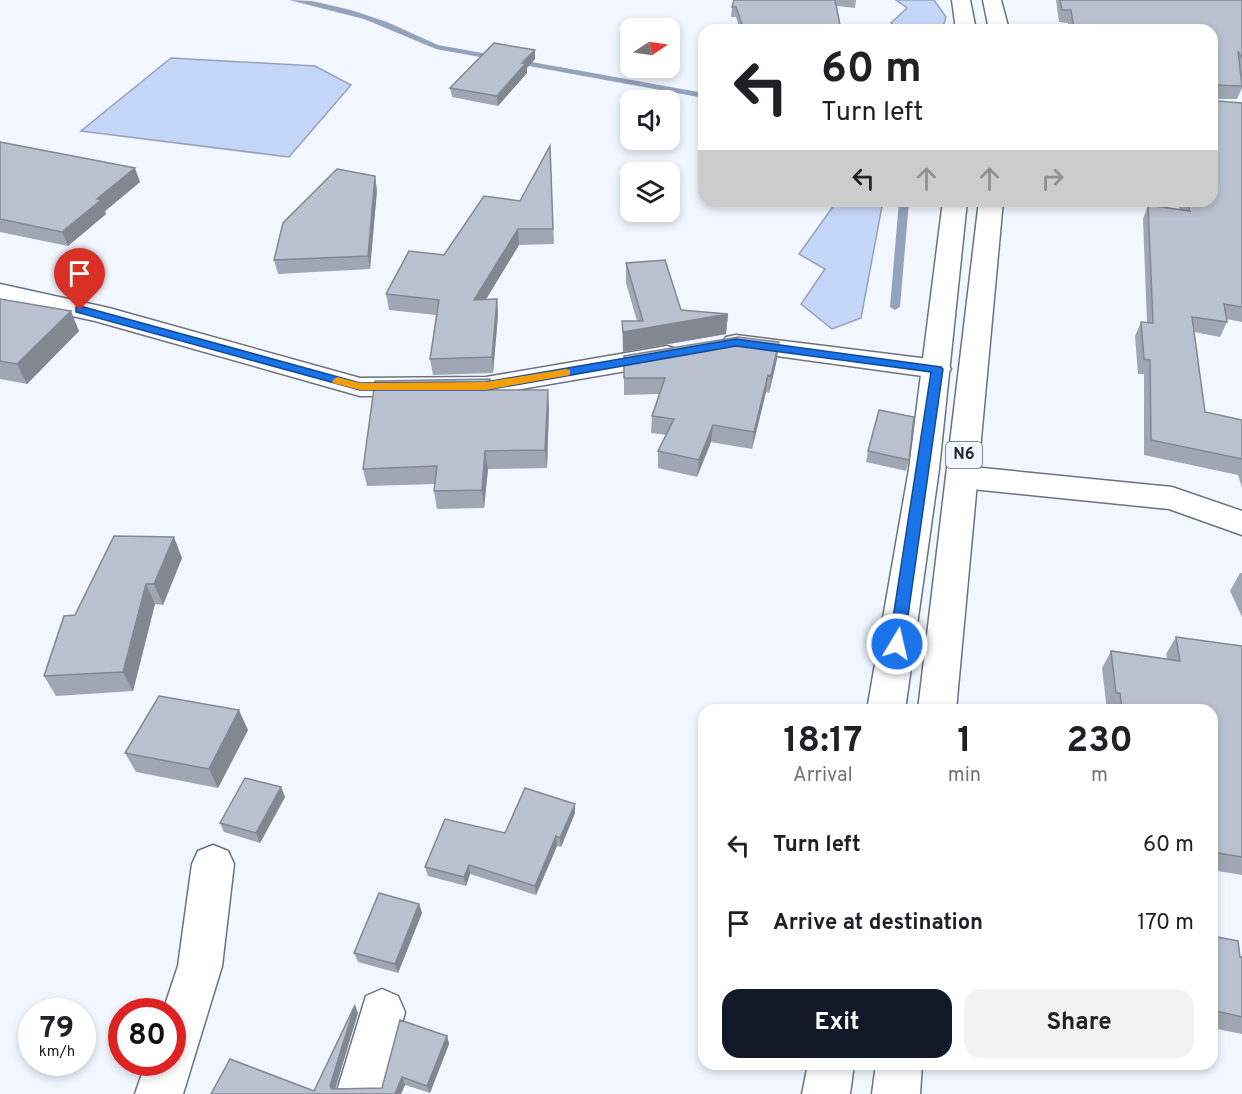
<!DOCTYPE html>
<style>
:root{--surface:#fff;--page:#f2f2f2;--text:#202124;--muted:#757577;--accent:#111827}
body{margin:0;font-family:Overpass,sans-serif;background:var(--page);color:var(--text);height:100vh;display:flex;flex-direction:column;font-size:22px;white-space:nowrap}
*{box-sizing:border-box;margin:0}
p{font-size:20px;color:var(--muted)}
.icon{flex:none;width:33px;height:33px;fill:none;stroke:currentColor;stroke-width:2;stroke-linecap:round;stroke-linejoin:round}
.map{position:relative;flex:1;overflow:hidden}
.details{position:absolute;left:698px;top:704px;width:520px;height:366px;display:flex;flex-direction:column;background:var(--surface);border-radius:18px;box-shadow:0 3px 9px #0003}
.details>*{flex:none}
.guide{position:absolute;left:698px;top:24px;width:520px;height:183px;border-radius:18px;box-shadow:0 3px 9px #0003;background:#fff;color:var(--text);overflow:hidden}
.needle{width:39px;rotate:77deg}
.buttons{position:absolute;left:620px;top:18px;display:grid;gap:12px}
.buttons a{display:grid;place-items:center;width:60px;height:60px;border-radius:12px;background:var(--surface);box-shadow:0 3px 9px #0003;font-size:30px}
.speed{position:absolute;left:18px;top:998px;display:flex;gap:12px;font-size:30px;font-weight:700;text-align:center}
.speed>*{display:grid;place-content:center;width:78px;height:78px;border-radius:50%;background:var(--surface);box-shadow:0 3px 9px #0003;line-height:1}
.speed small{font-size:15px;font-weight:400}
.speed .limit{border:9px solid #d22;background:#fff;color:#111}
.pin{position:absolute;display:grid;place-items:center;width:51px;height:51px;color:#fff;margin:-62px -26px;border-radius:50% 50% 50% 0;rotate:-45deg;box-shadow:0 0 6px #0007}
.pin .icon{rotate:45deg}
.me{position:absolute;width:66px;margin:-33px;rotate:9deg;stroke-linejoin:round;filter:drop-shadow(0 0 4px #0008)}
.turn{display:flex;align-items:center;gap:21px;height:126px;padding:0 24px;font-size:27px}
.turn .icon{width:78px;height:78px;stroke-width:2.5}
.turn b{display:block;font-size:42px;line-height:51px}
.lanes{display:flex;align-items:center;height:57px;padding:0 24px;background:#0003;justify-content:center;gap:30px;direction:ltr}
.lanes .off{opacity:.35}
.eta{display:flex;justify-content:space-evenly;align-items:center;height:102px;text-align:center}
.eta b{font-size:36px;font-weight:700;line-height:42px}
.action{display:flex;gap:12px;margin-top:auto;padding:12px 24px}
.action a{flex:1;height:69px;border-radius:18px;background:var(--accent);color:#fff;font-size:24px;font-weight:700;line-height:69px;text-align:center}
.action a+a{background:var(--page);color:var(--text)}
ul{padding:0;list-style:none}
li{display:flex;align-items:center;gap:18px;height:78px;padding:0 24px}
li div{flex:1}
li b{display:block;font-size:22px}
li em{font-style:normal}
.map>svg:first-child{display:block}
.water{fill:#c5d7f8;stroke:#95a2bb;stroke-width:1.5}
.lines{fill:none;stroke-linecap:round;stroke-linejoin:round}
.stream{fill:#95a2bb;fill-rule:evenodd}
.street-casing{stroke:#6b727f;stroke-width:3}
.highway-casing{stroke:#6b727f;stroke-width:3}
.street{fill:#fff;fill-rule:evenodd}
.highway{fill:#fff;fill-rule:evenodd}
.wall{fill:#a0a6b3}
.shaded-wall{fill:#828792}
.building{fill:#bac1d0;stroke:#828792;stroke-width:1.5}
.route{fill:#1a73e8;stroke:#114b97;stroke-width:1.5}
.slow{fill:#f59e0b}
.labels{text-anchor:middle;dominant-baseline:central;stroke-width:6;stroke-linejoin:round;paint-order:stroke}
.shield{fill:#f1f6ff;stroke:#63666d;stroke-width:1.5}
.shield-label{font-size:16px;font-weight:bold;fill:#26282e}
</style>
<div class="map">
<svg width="1242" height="1094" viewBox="0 0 1242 1094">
<rect width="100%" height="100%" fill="#f1f6ff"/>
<path class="water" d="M896,0h38l12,17 -4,13h-41l-10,-7 16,-15z
M171,58l144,8 36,19 -62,72 -208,-26z
M837,201h46l-22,117 -29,11 -31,-25 24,-35 -26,-15z"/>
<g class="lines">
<path class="stream" d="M289,0l23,1 39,9 36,12 51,23 266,48v5l-268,-49 -72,-30z
M899,201h10l-9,106 -5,3 -5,-3z"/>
<g class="street-casing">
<path id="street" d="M0,284l109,24 251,70 126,-1 181,-31 10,3 4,6 -4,6 -10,3 -181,31 -126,1 -265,-75 -95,-21z
M736,335l201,25 10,3 4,6 -4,6 -10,3 -211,-29 -4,-6 4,-6z
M962,466l210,21 70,24v24l-73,-26 -207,-21 -11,-3 -5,-8 5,-8z
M213,845l15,6 6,13 -12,102 -39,128h-48l11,-32h26v-51h-9l15,-45 14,-102 6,-13z
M382,989l16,7 7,16 -21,82h-48l30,-98z"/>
</g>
<g class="highway-casing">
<path id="highway" d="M952,0h18l6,30h-20z
M983,0h18l8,30h-20z
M943,201h24l-28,268 -34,241h-38l42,-241z
M979,201h24l-47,509h-38z
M808,1064h46l-4,30h-48z
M876,1064h46l-2,30h-48z"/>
</g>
<use href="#street" class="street"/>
<use href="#highway" class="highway"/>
</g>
<path class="wall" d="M734,0h122l-1,8 -18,-2 4,24h-101l-4,-13h-5l1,-10z
M1056,0h186v88l-5,11h-22l2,2 25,2v219l-16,-3 1,3 -7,15 -26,-5 11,80 37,8v68l-4,-13 -94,-20v-81h-6l-3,-38 6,-14h6l-4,-103 5,-14 32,5 -3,-9h35v-171h-143l-1,-7 -9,-1z
M535,50v9l-8,9v5l-29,33 -46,-9 -2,-9z
M0,142l140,40 -35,29 1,3 -38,32 -68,-14z
M550,146l4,98 -35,1 -33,54h11l1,16 -5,58 -60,2 -3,-16 6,-44 -47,-5 -3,-16 134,-93z
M377,190l-7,79 -92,5 -4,-14z
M626,263l55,47 47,4 -2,20 -103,18 -1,-31h15l-11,-38z
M0,299l79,32 -52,53 -27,-5z
M624,356l153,3 -8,34 -3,-1 -14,57 -41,-7 -14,35 -39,-9v-17l8,-16 -15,-2 1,-17 7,-22 -35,1z
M490,379l1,11 58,17 -2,61 -59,1 -4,39 -47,1 -3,-18 1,-7 -68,2 -4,-17z
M868,451l41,9 -3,11 -40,-9z
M182,558l-19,47 -8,-1 -22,87 -77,5 -12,-20 31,-61z
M1240,573h2v44l-12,-26z
M1176,637l66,9v229l-30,-5v-160h-105l-5,-42 9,-17 56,8 -1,-5z
M248,730l-30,58 -82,-16 -11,-19z
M281,787l4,10 -25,46 -36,-11 -4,-9z
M575,813l-14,34 -4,-1 -21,49 -66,-21 -4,12 -38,-10 -3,-9 80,-34z
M419,904l3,9 -24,60 -40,-11 -4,-9z
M1212,936l28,21h2v77l-30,-6z
M358,1013l-23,76 47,-1 65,-52 2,8 -19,49 -25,-8 -4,9 -87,-3z"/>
<path class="shaded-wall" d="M535,50v9l-8,9v5l-29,33 -1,-10 25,-33z
M135,168l5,14 -35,29 1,3 -38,32 -6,-14 35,-33z
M375,176l2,14 -7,79 -2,-13z
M518,229l1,16 -43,71 -2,-16z
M497,299l1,16 -5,58 -1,-16z
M71,311l8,20 -52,53 -10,-20z
M728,314l-2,20 -103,18v-20z
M779,342l-2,17 -8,34 2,-17z
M768,375l-2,17 -14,57 2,-17z
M548,390l1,17 -2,61 -2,-18z
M713,425l-2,17 -14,35 2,-17z
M485,451l3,18 -4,39 -2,-18z
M174,537l8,21 -19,47 -9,-21z
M146,584l9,20 -22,87 -10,-19z
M239,710l9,20 -30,58 -9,-19z
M281,787l4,10 -25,46 -4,-10z
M575,804v9l-14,34 -1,-9z
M556,836l1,10 -21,49 -1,-9z
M469,865l1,9 -4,12 -2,-9z
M419,904l3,9 -24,60 -3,-9z
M355,1005l3,8 -24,80 -4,-7z
M447,1036l2,8 -19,49 -3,-7z
M402,1077l3,8 -4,9h-6z"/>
<path class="building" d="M734,0h101l6,30h-97l-8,-23h-4z
M1060,0h182v58l-4,-7 4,35 -27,-1v14l2,2 25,2v204l-18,-3 3,18 -35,-5 13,95 37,8v39l-91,-19 -1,-80 -6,-1 -3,-37 12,1 -5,-118 42,6 -3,-10h25v-171h-138l-3,-20h-9z
M494,43l41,7 -13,13h4l-29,33 -47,-8z
M0,142l135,26 -38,31 4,1 -39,32 -62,-13z
M550,146l3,83h-35l-44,71 23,-1 -5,58 -62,2 9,-59 -53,-6 23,-43 35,4 40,-59 36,5z
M337,169l38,7 -7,80 -94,4 9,-37z
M665,260l16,50 47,4 -105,18 -1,-11h21l-17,-58z
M0,299l71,12 -54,53 -17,-3z
M738,337l41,5 -8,34 -3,-1 -14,57 -41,-7 -14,35 -41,-9 16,-32 -22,-3 13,-38h-41v-22z
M490,379l-1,11h59l-3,60 -60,1 -3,39 -48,1 3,-25 -74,3 12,-88z
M879,410l35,7 -5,43 -41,-9z
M114,536l60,1 -20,47h-8l-23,88 -79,4 20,-60 11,-1z
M1176,637l66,9v211l-30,-5v-142h-90l-2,-17h-4l-5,-42 69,10z
M159,696l80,14 -30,59 -84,-16z
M245,778l36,9 -25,46 -36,-10z
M525,788l50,16 -15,34 -4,-2 -21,50 -66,-21 -5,12 -39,-10 20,-48 60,14z
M379,893l40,11 -24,60 -41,-11z
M1212,936l26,5 2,16h2v60l-30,-7z
M355,1005l-25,81 2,3 50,-1 18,-68 47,16 -20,50 -25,-9 -7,17h-184l19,-35 84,32z"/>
<path class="route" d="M80,306l280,77 126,-1 250,-43 205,28 2,2 -39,275 -2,4h-11l-2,-4 42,-272 -195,-26 -250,44h-126l-284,-78v-5z"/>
<path class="slow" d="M566,369l4,1v5l-84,15h-126l-27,-7 -1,-2 5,-4 23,6 126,-1z"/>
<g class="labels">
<rect class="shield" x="946" y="442" width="36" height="26" rx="4.5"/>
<g class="shield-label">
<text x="964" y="455">N6</text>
</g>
</g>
</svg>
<div class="buttons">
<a><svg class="needle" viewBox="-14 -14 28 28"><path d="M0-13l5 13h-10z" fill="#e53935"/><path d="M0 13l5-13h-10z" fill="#757577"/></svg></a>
<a><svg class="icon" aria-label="sound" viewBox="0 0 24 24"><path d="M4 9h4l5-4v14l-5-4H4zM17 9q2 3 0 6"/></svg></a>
<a><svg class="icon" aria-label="layers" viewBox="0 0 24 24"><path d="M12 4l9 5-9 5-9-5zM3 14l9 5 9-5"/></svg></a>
</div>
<div class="speed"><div>79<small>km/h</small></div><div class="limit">80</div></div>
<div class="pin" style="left:80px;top:310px;background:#d93025"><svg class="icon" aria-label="arrive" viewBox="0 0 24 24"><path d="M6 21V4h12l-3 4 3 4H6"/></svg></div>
<svg class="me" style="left:897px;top:644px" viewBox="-20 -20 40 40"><circle r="17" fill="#1a73e8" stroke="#fff" stroke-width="3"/><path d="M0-11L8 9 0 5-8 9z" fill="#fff"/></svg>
<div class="guide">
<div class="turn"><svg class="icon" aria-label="left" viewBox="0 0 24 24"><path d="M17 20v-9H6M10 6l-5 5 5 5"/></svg><div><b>60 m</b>Turn left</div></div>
<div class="lanes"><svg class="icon" aria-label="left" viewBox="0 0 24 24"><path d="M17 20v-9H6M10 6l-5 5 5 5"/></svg><svg class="icon off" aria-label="ahead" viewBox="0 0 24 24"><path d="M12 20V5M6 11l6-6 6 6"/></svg><svg class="icon off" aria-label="ahead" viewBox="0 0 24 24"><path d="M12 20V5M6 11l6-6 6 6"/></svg><svg class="icon off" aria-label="right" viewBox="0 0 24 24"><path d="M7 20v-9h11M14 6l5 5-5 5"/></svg></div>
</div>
<section class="details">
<div class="eta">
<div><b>18:17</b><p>Arrival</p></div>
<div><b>1</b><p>min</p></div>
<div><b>230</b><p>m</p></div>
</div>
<ul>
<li><svg class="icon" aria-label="left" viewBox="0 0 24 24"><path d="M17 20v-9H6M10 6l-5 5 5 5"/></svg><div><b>Turn left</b></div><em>60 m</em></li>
<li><svg class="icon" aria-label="arrive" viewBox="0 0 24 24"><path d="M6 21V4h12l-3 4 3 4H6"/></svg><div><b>Arrive at destination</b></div><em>170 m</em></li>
</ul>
<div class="action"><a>Exit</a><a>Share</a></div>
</section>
</div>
